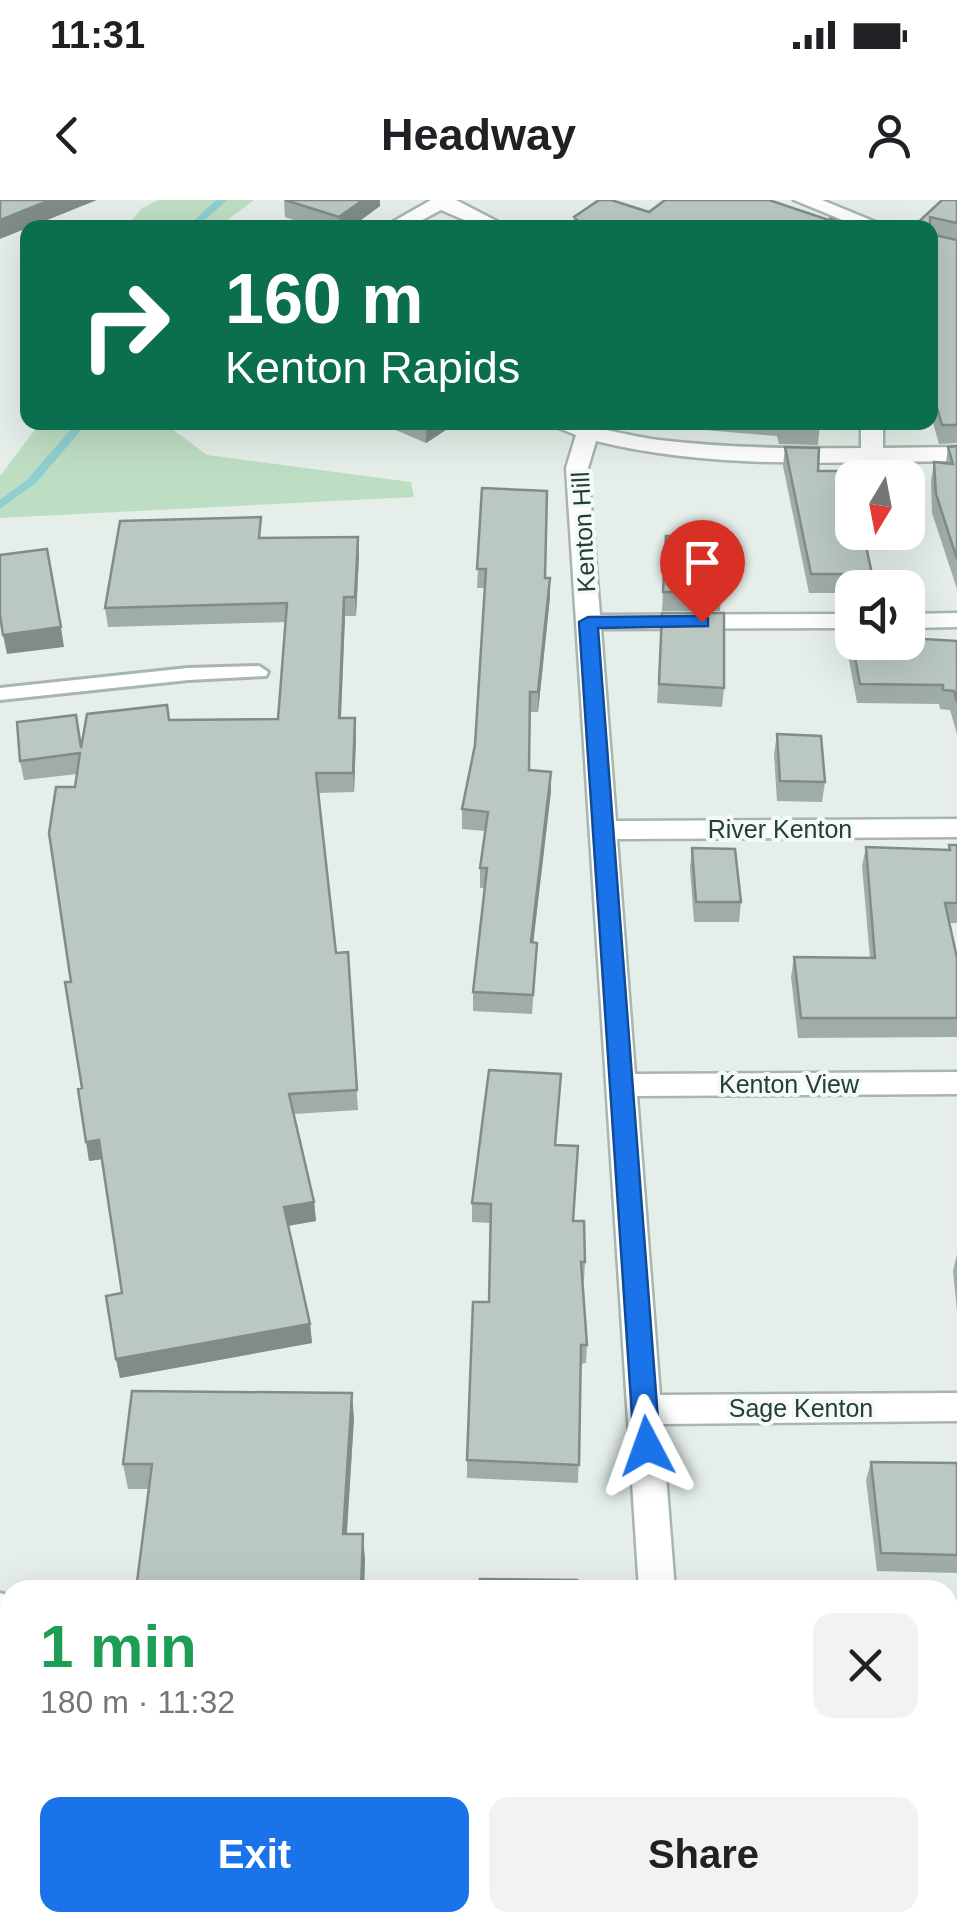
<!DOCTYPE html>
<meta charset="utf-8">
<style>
:root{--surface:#fff;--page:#f2f2f2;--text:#202124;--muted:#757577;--accent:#1a73e8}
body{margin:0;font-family:Helvetica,sans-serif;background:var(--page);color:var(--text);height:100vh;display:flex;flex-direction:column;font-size:38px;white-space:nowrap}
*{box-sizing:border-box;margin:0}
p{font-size:32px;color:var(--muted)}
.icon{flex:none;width:55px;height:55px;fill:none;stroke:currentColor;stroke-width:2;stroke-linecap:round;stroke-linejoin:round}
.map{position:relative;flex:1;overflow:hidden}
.panel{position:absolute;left:0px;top:1380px;width:958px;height:352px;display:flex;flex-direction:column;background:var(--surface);border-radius:30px 30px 0 0;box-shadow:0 10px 40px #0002}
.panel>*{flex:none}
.hud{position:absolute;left:20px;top:20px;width:918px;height:210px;border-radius:20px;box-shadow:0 10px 40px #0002;background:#0b6e4f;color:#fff;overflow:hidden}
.needle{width:65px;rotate:190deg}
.fabs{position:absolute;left:835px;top:260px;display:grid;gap:20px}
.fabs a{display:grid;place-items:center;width:90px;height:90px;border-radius:20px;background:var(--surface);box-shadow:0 10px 40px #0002;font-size:50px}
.pin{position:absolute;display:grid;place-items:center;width:85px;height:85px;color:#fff;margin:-102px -42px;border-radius:50% 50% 50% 0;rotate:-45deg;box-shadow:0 0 10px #0007}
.pin .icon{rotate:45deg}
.me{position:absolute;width:110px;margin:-55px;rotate:356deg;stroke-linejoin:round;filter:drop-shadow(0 0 8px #0008)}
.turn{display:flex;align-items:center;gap:35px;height:210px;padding:0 40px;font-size:45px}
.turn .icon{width:130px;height:130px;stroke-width:2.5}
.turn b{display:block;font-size:70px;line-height:85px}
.round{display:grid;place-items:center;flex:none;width:105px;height:105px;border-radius:20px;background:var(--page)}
.head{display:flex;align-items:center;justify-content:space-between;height:170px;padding:0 40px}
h1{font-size:60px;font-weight:700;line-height:75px;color:#1e9e55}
.button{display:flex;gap:20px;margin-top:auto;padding:20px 40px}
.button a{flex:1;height:115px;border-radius:20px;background:var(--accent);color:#fff;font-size:40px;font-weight:700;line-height:115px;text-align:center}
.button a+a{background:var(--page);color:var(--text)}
.status{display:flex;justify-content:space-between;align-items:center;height:70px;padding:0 50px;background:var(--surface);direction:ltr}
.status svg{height:28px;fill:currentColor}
header{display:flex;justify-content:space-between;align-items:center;height:130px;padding:0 40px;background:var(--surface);font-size:45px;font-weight:700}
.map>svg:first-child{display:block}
.green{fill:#bedec3}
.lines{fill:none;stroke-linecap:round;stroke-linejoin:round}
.stream{fill:#8fcfd1;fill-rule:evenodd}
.service-casing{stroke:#a7b6ae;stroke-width:6}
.minor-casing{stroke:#a7b6ae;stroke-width:5}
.service{fill:#fff;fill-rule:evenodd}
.minor{fill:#fff;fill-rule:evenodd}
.wall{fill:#a0aca6}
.shaded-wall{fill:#828c87}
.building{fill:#bac8c1;stroke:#828c87;stroke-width:2.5}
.route{fill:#1a73e8;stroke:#114b97;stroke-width:2.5}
.labels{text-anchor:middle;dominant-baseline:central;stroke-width:8;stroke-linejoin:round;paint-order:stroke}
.street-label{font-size:25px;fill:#243f34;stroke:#f5faf7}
</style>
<div class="status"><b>11:31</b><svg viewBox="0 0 49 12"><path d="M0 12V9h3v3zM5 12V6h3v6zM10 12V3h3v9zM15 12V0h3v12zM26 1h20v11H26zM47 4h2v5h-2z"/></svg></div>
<header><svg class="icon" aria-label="back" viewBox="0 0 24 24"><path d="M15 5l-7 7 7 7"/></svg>Headway<svg class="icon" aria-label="person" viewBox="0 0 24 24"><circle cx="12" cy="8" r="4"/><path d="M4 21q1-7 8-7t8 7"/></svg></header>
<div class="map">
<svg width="957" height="1731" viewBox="0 0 957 1731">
<rect width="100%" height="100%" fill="#e5eee8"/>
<path class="green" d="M158,0h96l-36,27h-92l15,-18z
M40,223h124l43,32 204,27 3,15 -414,21v-42z"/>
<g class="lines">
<path class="stream" d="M216,0h11l-31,28h-10z
M77,222h11l-52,61 -36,26v-9l28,-21z"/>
<g class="service-casing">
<path id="service" d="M259,466l9,6 -2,4 -78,4 -188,20v-12l188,-20z
M0,1393l10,3v25l-10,-3z"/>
</g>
<g class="minor-casing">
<path id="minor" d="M431,0h25l54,28h-27l-42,-18 -34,18h-25z
M794,0h28l68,28h-28z
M544,222c40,0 76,13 115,18 67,8 134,9 202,8v-26h22v26l74,-1v14c-120,1 -244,9 -361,-20l-8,27 12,147 252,-1v14l-251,1 15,192 341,-2v18l-340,2 18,235 322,-2v22l-320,2 23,299 297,-2v28l-295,3 13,166h-36l-73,-1122 10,-33z
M957,413v14l-49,1v-14z
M948,1616h9v38h-9z"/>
</g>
<use href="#service" class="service"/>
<use href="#minor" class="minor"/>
</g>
<path class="wall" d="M284,0l96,6 -30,22h-32l-33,-11z
M957,0v243l-18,1 -9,-32v-184h-18z
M649,12l179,16h-254v-11z
M377,222h81l-32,21z
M651,222h169l-2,23 -39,-1 -2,-8 -108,-9z
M957,246v143l-25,-76 -1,-32 3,-19 12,1 2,-16z
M785,247l33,24 54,103 -2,14h-18v5h-43l-26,-127z
M482,288l63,90 5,19 -12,115h-8l-1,58 22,21 -18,151 4,1 -5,71 -59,-3v-19l12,-104h-5v-20l5,-37 -23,-2v-20l13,-64 10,-157h-8z
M666,336l55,56 -1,19h-58z
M262,337l97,19 -3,60h-11l-4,102 15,20 -2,54 -35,1 17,160 12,-1 10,158 -64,4 20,88 2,19 -28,5 22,98 2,19 -192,35 -4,-19 6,-66 -20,-134 -13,2 -18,-179 4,-195 2,-13 -53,6 -4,-19 61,-13 88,-28 109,-1 8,-97 -178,5 -3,-19z
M662,413l62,75 -2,19 -65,-4z
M851,436l106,5v93l-7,-24 -10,-1 -1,-5 -82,-1 -9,-48z
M777,534l48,48 -3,20 -45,-1 -3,-47z
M949,645h8v78h-8l8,35v79l-159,1 -7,-61 3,-20 76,1 -8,-92 4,-19 82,3z
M692,648l49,54 -2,20h-45l-4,-54z
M556,945l18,76 11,41 -1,19h-1l4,64 -1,18 -5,1 -3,119 -111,-5v-18l22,-158 2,-79 -19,-1v-19z
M957,1054v57l-4,-40z
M354,1218l-7,116 18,25 -1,31h-228l13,-101h-21l-5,-25z
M871,1262l86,1v110l-80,-2 -11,-91z
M264,1722h84l-8,9h-68z
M896,1722h52l9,9h-64z"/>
<path class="shaded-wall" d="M50,0h47l-97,39v-19z
M363,0h17v6l-30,22h-10l-1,-11z
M432,222h26l-32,21v-17z
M358,337l1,19 -3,60 -1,-19z
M550,378v19l-12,115v-20z
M344,397l1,19 -5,122 -1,-20z
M61,427l3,20 -57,7 -4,-19z
M355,518l1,20 -2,54 -1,-19z
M551,572v19l-20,171v-20z
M99,940l4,19 -14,2 -3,-19z
M314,1002l2,19 -30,5 -2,-19z
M310,1124l2,19 -192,35 -4,-19z
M352,1193l2,25 -9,140 -2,-24z
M363,1334l2,25 -1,31h-3z
M325,1722h23l-8,9h-24z"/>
<path class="building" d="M0,0h50l-50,20z
M285,0h78l-24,17z
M599,0h12l38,12 16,-12h104l60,20 -1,8h-243l-11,-11z
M942,0h15v23l-27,-6v11h-18z
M831,19l24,9h-19z
M930,34l27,6v185h-15l-12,-42z
M780,222h40v6l-39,-1z
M957,246v113l-21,-65 -2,-32 19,2 -5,-17z
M785,247l34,1 -1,23h31l3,16v45h11l9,42h-61z
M482,288l65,3 -2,87h5l-12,114h-8l-1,78 22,2 -20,170 6,1 -4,52 -60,-3 14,-124h-7l8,-56 -26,-3 13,-64 11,-176h-9z
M261,317l-2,21 99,-1 -3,60h-11l-5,121h16l-2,55h-37l20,180 12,-1 9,138 -68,4 25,108 -30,5 26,117 -194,35 -10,-63 16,-3 -23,-153 -13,2 -8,-53 4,-1 -17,-106h6l-22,-149 7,-46h19l5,-34 -60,8 -3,-39 59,-7 5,33 6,-34 80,-9 2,15 109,-1 9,-116 -182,5 15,-87z
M666,336h47l8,56h-58z
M47,349l14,78 -58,8 -3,-20v-60z
M662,413h62v75l-65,-4z
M851,436l1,6h56v-4l49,3v61l-3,-11 -11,-1v-5l-83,-1z
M777,534l44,2 4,46 -45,-1z
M949,645h8v58h-12l12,55v60h-156l-7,-61 81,1 -9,-111 84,3z
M692,648l43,1 6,53h-45z
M489,870l72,4 -6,71 23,1 -5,75h11l1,41h-4l6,83h-6l-2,120 -112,-5 6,-158h16l2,-98 -19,-1z
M132,1191l220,2 -9,141h20l-2,56h-225l16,-126h-29z
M871,1262l86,1v92l-76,-2z
M480,1379l97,1v10h-97z
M957,1715v16h-57l-2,-9h50v-6z
M281,1722h44l-9,9h-26z"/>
<path class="route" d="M702,416l6,2v8l-110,2 62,818 -4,8 -9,3 -9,-3 -4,-8 -55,-824 9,-5z"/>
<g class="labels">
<g class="street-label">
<text transform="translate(583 332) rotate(-93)">Kenton Hill</text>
<text x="780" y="629">River Kenton</text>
<text x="789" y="884">Kenton View</text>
<text x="801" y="1208">Sage Kenton</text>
</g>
</g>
</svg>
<div class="fabs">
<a><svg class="needle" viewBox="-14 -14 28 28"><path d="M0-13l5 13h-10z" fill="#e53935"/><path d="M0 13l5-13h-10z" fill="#757577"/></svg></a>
<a><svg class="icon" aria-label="sound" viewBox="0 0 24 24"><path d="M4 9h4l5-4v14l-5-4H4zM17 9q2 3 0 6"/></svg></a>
</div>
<div class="pin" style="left:702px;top:422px;background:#d93025"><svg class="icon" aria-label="arrive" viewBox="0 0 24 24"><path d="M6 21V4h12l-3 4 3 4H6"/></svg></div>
<svg class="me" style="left:647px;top:1246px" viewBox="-20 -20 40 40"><path d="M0-17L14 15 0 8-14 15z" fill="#1a73e8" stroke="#fff" stroke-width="4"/></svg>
<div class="hud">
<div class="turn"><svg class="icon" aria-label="right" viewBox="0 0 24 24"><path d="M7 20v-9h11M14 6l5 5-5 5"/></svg><div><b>160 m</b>Kenton Rapids</div></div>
</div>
<section class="panel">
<div class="head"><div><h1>1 min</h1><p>180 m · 11:32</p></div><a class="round"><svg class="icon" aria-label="close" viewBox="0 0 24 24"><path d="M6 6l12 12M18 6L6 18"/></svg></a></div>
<div class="button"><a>Exit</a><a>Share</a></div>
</section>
</div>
